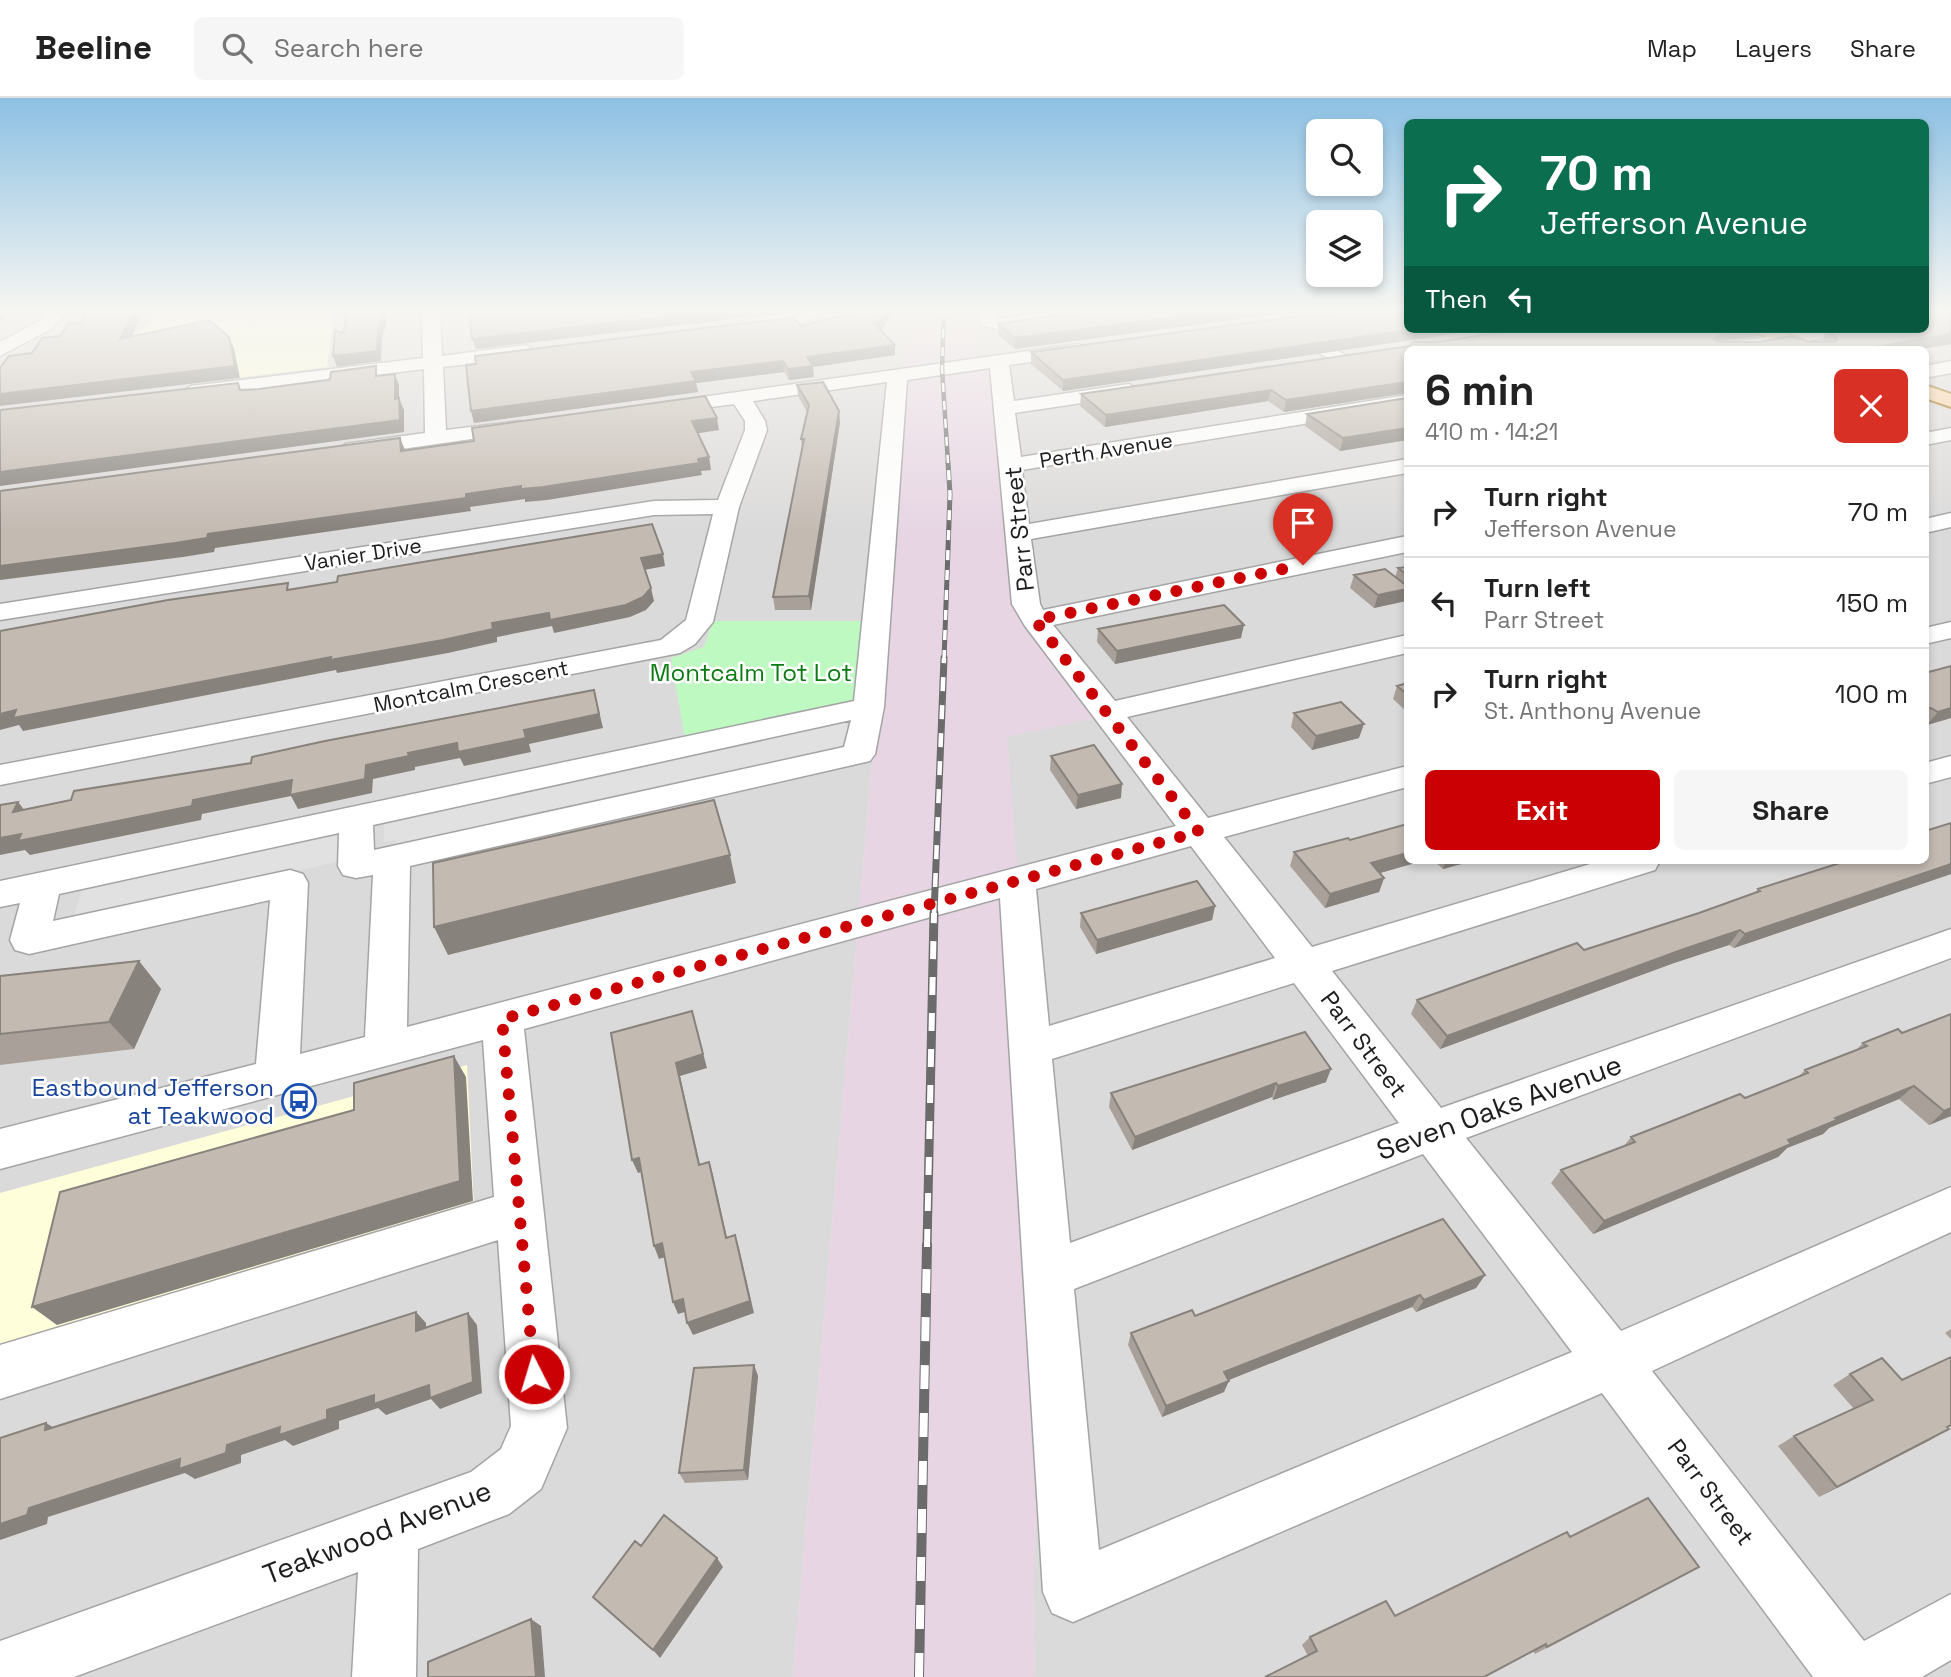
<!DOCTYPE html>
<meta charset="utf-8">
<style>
:root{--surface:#fff;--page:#f6f6f6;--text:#222;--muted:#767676;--line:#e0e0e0;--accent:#ca0005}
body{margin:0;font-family:"Space Grotesk",sans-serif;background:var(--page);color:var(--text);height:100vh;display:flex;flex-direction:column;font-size:26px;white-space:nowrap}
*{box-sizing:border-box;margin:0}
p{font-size:23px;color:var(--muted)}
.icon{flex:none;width:38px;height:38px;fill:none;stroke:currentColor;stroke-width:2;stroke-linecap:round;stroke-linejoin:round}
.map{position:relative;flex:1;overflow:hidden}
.side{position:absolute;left:1404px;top:248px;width:525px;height:518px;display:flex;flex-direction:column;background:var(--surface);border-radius:10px;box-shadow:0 4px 10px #0003}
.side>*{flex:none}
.banner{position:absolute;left:1404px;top:21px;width:525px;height:214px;border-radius:10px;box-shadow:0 4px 10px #0003;background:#0b6e4f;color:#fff;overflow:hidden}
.fabs{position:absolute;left:1306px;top:21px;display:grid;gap:14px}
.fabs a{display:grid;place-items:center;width:77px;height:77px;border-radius:10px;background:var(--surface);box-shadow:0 4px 10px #0003;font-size:35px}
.pin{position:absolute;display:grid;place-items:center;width:60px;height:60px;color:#fff;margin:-72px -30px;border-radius:50% 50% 50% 0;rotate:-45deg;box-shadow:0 0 7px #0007}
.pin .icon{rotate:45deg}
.me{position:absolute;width:77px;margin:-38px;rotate:355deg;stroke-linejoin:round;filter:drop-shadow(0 0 5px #0008)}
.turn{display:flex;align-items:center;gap:24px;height:147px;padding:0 21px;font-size:32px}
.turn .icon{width:91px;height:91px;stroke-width:2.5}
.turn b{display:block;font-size:49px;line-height:60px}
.then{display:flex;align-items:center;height:66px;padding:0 21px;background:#0003;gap:14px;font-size:26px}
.round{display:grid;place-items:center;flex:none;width:74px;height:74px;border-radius:10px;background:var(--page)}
.head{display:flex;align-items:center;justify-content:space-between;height:119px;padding:0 21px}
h1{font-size:42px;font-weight:800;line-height:52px}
.cta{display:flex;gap:14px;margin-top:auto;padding:14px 21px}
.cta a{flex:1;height:80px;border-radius:10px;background:var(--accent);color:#fff;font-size:28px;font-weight:800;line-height:80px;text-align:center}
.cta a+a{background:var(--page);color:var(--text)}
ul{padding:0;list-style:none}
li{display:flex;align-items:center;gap:21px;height:91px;padding:0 21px;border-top:2px solid var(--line)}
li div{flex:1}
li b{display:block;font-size:26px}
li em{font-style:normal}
header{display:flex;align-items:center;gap:42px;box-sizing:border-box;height:98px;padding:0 35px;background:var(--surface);border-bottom:2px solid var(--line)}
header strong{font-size:33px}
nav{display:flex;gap:38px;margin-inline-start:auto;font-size:24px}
.search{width:490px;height:63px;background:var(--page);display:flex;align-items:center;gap:18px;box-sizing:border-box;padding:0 24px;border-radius:10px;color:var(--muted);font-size:26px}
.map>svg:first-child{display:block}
.residential{fill:#dbdada;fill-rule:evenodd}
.industrial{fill:#e7d5e4}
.education{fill:#fffedb}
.park{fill:#bff9c2}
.parking{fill:#e1e1e1}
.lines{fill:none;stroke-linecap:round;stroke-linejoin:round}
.minor-casing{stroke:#a4a4a4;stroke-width:3}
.major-casing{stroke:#966100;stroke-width:4}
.minor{fill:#fff;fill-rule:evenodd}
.major{fill:#fccf9b;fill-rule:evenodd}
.rail-far4-casing{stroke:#6b6b6b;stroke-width:4.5}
.rail-far3-casing{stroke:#6b6b6b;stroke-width:5}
.rail-far2-casing{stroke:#6b6b6b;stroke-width:7}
.rail-far1-casing{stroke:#6b6b6b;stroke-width:9}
.rail-casing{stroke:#6b6b6b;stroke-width:10}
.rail-far4{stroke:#fff;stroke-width:2.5;stroke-dasharray:9;stroke-linecap:butt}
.rail-far3{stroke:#fff;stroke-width:3.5;stroke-dasharray:10;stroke-linecap:butt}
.rail-far2{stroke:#fff;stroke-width:4.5;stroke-dasharray:14;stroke-linecap:butt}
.rail-far1{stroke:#fff;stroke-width:6;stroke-dasharray:18;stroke-linecap:butt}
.rail{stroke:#fff;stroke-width:8;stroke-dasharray:24;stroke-linecap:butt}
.wall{fill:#a8a099}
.shaded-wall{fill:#88827d}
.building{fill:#c3bab2;stroke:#88827d;stroke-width:2}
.route{stroke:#ca0005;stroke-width:12;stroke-dasharray:0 21.6}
.labels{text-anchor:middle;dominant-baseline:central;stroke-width:5;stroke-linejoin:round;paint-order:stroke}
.far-street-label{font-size:21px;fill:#1d1d1d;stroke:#fff}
.street-label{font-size:24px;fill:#1d1d1d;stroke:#fff}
.park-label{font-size:24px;fill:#0b7b12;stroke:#fff}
.transit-label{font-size:24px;fill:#164399;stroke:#fff;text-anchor:end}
.near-street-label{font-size:28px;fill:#1d1d1d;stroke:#fff}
</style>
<header>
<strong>Beeline</strong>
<div class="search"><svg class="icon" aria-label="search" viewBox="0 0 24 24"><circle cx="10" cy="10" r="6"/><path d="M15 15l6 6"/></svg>Search here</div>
<nav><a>Map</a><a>Layers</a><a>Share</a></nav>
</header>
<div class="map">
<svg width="1951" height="1579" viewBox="0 0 1951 1579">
<rect width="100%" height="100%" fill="#eeeae3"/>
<path class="residential" d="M0,213h911l-118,1366h-793z
M979,213h428v18h518v-18h26v1366h-916l-18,-797 -10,-144 102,-21 -74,-95 -56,-257zM1407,252h518v511h-518z"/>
<path class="industrial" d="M911,213h68v55l20,-5 20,238 91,116 -103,22 42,538 -16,319 2,83h-242z"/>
<path class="education" d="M161,213h173l-7,56 -236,28 29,-43z
M467,967l7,144 -474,145v-161z"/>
<path class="park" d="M713,523h151l-5,76 -14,8 -160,34 -14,-81 33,-11z"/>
<path class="parking" d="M845,624l12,25 -461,105v-12l-12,2v-18z
M339,733l-2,31 -264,58 10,-35z"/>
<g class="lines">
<g class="minor-casing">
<path id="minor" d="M50,213h18l-17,18 -51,27v-14l39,-21z
M422,213h18l2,45 84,-11 9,6 -9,6 -83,10 3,63 75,-9 11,6 -4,4 -175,25 -8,-2 -3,-5 3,-5 80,-11 -1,-64 -233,29 -10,-6 10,-6 232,-28z
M803,213h21c-11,13 -75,26 -86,14l9,-5z
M977,213h18l3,8 58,-8h49l-8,5 -100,13 -16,-4z
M1252,213h21l116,71 -3,4h-14z
M1816,231h42l-9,5 -95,16h-42l9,-6z
M1079,246l9,6 -2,4 -77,11 5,36 115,-17 10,6 -10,6 -114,17 6,44 386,-62v12l-385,63 7,54 378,-65v14l-376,66 9,65 3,6 364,-74v16l-354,73 62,76 292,-66v18l-280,64 81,101 199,-52v21l-183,50 88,110 288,-86h60l-5,9 -323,101 109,137 510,-179v29l-485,180 155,193 330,-144v45l-299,139 212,270 87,-47v66l-29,17h-109l-211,-284 -529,229 -21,-9 -9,-21 -43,-694 -476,131 43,399 -26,61 -32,25 -91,35 -2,128h-64l6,-105 -284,105h-74v-36l471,-169 30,-23 10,-23 -13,-186 -498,159v-54l494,-148 -11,-157 -483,129v-40l256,-65 14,-164 -241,54 -14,-4 -5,-10 10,-37 -20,4v-26l854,-180 33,-319 -134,19 12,20 2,9 -28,77 -26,115 -18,22 -15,9 -680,132v-20l661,-125 25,-20 27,-106 -59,1 -654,105v-16l654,-103 64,-1 27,-70v-9l-11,-17 -75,10 -10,-6 3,-4zM990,270l22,236 13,22 151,200 -769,201 3,-161 460,-105 5,-7 9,-47 23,-327zM851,622l-7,27 -470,103 -1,-25zM339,735l-1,33 5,9 13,3 17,-3 -8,162 -65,17 8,-171 -5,-9 -13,-4 -237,51 6,-27zM1191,748l84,112 -226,68 -13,-137zM1294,885l105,140 -329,120 -18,-184zM1423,1056l149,198 -473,198 -25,-261z
M1951,263v12l-26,5v-12z
M1951,330v12l-26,5v-12z
M1951,415v14l-26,6v-14z
M1951,524v16l-26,6v-16z
M1951,658v21l-26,7v-21z"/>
</g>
<g class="major-casing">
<path id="major" d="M1755,231h26l45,17 3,4h-27l-45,-17z
M1925,287l26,9v13l-26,-9z"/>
</g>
<use href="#minor" class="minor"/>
<use href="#major" class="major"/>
<g class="rail-far4-casing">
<path id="rail-far4" d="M944,213l-2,57 6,95"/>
</g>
<g class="rail-far3-casing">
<path id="rail-far3" d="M944,562l6,-166 -2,-32"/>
</g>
<g class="rail-far2-casing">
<path id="rail-far2" d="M934,817l10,-257"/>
</g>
<g class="rail-far1-casing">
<path id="rail-far1" d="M927,1149l7,-334"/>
</g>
<g class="rail-casing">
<path id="rail" d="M919,1579l8,-432"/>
</g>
<use href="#rail-far4" class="rail-far4"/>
<use href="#rail-far3" class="rail-far3"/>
<use href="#rail-far2" class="rail-far2"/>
<use href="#rail-far1" class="rail-far1"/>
<use href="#rail" class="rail"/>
</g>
<path class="wall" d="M855,213h38v3l-12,16 14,15v10l-82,12 1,10 -25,3 -5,-8 -88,11 2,9 -224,31 380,-110z
M1079,213h219l-283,38 -17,-14v-11z
M1407,231h79l-423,62 -32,-27v-12z
M1522,231h238l-3,7 -37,6h101l6,-12 124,14 -35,6h-509v43l-123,19 -16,-11 -163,26 -25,-21 1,-12z
M797,287l43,37 -29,188h-36l-2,-13 29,-149 -1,-9 6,-27 -9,-16z
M1407,300v42l-67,11 -35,-25 2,-12z
M1407,469v30l-1,4 -32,7 -24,-20 4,-13 41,2 3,-9z
M1098,531l143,9 -126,26 -18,-22z
M1951,568v52l-24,7 -2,-1v-51z
M1407,585v29l-14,-13 4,-13z
M1294,615l65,25 -47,12 -21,-23z
M1051,658l70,42 -45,11 -26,-39z
M1951,725v51l-217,74 -5,-3 -55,18 -234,86 -29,-35 6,-14 167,-50 115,-37 56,-20 3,-4 167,-28z
M1350,742l57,21h15l-42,12 4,5 -5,14 -54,16 -35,-42 4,-14z
M1434,763h38l-29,8z
M1215,808l-3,14 -116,34 -16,-27 1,-14z
M139,863l22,28 -27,60 -134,16v-89z
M1305,934l21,50 -53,18 -1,-3 -140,53 -23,-43 2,-14z
M1863,945l88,73 -22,9 -30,-26 -70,29 -6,6 -36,14 -9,9 -185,77 -42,-51 10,-13 63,-24 7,-9 114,-39 53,-21 7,-7 51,-20z
M1485,1177l-9,13 -60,24 -4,-5 -184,73 -4,12 -62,25 -34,-72 3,-12 64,-17z
M1951,1231v10l-6,-6z
M1951,1259v69l-21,14 -111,57 -41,-51 16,-10 60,-27 -21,-24 17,-11 52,6z
M754,1267l4,11 -10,104 -63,3 -6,-10z
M1570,1439l129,30 -164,87 -2,-3 -225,5 -6,-11 8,-8 85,-21z"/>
<path class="shaded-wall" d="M0,213h14l-14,11z
M134,213h10l-19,39 -5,-11z
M383,213h3v14l-4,13 -1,23 -44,6 -4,-11 45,-29z
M712,213h72v2l-308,36 -4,-10z
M887,213h6v3l-12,16 -8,-8z
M1019,213h17l-17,2z
M1221,213h77l-283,38v-11z
M1415,231h71l-423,62v-11z
M1735,231h25l-3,7 -36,5 -12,9 5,-11 12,-8z
M1951,236v10l-35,6h-59z
M229,239l5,11 6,30 -240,28v-12z
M895,247v10l-82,12 1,10 -25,3 -1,-11 19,-12z
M783,263l1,11 -88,11 2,9 -224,31 -3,-12 220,-39z
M395,276l4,11v26l-4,-12z
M1407,284v11l-123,19 2,-12z
M1271,292l-3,11 -163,26 1,-12z
M399,300l5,12v22l-404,54v-14z
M839,313l1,11 -29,188 -2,-14z
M717,320l2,12 -25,4 -2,-13z
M1407,330v12l-67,11 3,-13z
M400,340l5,12 -4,1z
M709,359l2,13 -10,1 1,4 -155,25 -22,2v-3l-55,8 1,4 -256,37 -1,4 -31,5 -183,23v-14z
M663,456l2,12 -21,4 -3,-12z
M651,490l3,13 -8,9 -16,7 -76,16 -2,-7 -55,11v5l-49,11 -111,20 -1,-3 -313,61 -4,-6 -19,5v-16l16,-4 476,-87z
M1407,491v8l-1,4 -32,7 4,-13z
M1244,527l-3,13 -126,26 2,-13z
M594,592l9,38 -74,16 2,8 -67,14 -4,-8 -45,9v3l-42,9 -1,14 -74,16 -7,-13 -89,18 -1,6 -171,35 -5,-5 -25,5v-17l366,-73 42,-12 116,-23z
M1951,610v10l-24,7 11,-13z
M1364,626l-5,14 -47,12 4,-14z
M1122,686l-1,14 -45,11 2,-14z
M18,704l11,14 -16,-4z
M1407,755v8h15l-56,16 5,-14z
M730,757l6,28 -288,72 -14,-28z
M1446,763h26l-29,8z
M1951,766v10l-217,74 11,-14z
M1384,780l-5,14 -54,16 5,-14z
M1215,808l-3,14 -116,34 1,-14z
M1740,832l-11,15 -55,18 -234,86 7,-13 237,-87z
M139,863l22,28 -27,60 -25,-27z
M692,913l15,57 -27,8 23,102 -4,-13 -23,-102z
M454,958l12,21 7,124 -416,124 -25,-18z
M1331,971l-5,13 -53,18 5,-14z
M1276,985l-4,14 -140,53 3,-13z
M1914,988l-15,13 -70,29 -6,6 -36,14 -9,9 -185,77 11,-13 184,-81 47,-22z
M1951,1010v8l-22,9 15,-14z
M639,1060l5,13 -6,2 -6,-13z
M709,1064l4,13 17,76 -4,-13z
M735,1137l4,13 15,65 -61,22 -6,-12z
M662,1145l6,13 -9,3 -5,-13z
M1485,1177l-9,13 -60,24 8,-12z
M1420,1197l-8,12 -193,77 5,-12z
M683,1201l5,12 -10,3 -5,-12z
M416,1214l10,11v20l-10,-12z
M468,1215l9,12 5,68 -42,16 -9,-10 -45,16 -8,-7 -39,13v8l-46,17 -8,-6 -44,15v8l-46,16 -10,-6 -137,44 -1,7 -47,16v-16l29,-16 198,-63 100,-35z
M754,1267l4,11 -10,104 -4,-10z
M1229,1283l-5,11 -62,25 4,-11z
M46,1325l18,11 -19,-4z
M1949,1331l-19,11 -111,57 18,-10z
M717,1460l6,9 -63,91 -7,-8z
M531,1521l10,7 4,51h-9z"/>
<path class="building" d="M87,213h47l-14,28 89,-19 20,17 6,29 -235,28v-26l9,-12 23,-3 10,-15 18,-2 8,-12 12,-1z
M346,213h37l-5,16 -1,24 -44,5 2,-25 8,2 2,-8z
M469,213h243l-240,28z
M855,213h32l-6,9 -8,2 22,23 -88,12 6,9 -25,3 -5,-8 -92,11 5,9 -225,30 -5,-46 10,-1 -1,-8 319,-39 7,9 53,-13z
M1079,213h142l-206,27 -17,-14z
M1338,213h69v18h8l-352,51 -32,-28z
M1925,213h3l4,3 10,-3h9v23l-94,16h-450v32l-121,18 -15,-10 -165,25 -25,-21 329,-48 3,-4h26l83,-13h213l-9,2 -12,8 3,3h42l33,-6 16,6h27l2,-3 -10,-9 8,-1h90z
M376,268v10l19,-2v25l4,-1 1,22 -400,52v-62l238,-27 2,7 19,-1 68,-9 3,-1 1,-7z
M823,284l16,29 -30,185 -36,1 31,-158h-3l8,-34 -12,-20z
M705,298l12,22 -25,3 17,36 -11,2 1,4 -156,24 -22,2v-3l-55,8v4l-258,36 -1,4 -32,5 -175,23v-75l400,-53 1,13 73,-10 -2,-13z
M1407,300v30l-64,10 -36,-24z
M652,426l11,30 -22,4 10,30 -8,9 -17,8 -76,15 -1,-7 -57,10 1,6 -50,11 -113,20 1,-3 -318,61 3,-8 -16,4v-83l168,-31 120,-17 -1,7 50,-8 1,-6z
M1407,469v8l-9,-7z
M1385,471l22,17v3l-29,6 -24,-20z
M1224,507l20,20 -127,26 -19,-22z
M1951,568v42l-13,4 -7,-4 -6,1v-36z
M1407,585v11l-10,-8z
M594,592l5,24 -75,16 2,8 -68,14 -1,-9 -49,10 1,3 -43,9 -1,14 -75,16 2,-15 -99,20 -1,6 -174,35 3,-7 -21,4v-33l18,-3 -5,10 58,-12 3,-9 177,-28 1,-6 73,-16z
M1341,604l23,22 -48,12 -22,-23z
M1094,647l28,39 -44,11 -27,-39z
M714,702l16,55 -296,72 -1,-64z
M1951,725v41l-206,70 -5,-4 -56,19 -237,87 -30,-36 160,-57 7,7 115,-37 61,-22 -2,-2 88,-28h79v-30z
M1407,726v29l-36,10 13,15 -54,16 -36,-42 54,-14 2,2z
M1197,783l18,25 -118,34 -16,-27z
M139,863l-30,61 -109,12v-58z
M692,913l11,43 -27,9 23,102 10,-3 17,76 9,-3 15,66 -63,22 -4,-24 -10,3 -11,-59 -8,3 -15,-88 -7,2 -21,-127z
M1951,916v94l-7,3 -30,-25 -79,32 2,2 -49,20 3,4 -187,77 -43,-51 74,-28 -4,-5 36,-14 73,-29 5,4 63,-25 -3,-3 62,-24 -4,-3 35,-14 4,4z
M1305,934l26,37 -53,17 -2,-3 -141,54 -24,-44z
M454,958l6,125 -428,126 28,-115 294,-82v-27z
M1443,1121l42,56 -61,25 -4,-5 -196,77 5,9 -63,25 -35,-73 61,-23 3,6z
M416,1214v19l52,-18 5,69 -43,16 -1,-13 -55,19v-9l-47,15v9l-48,16 1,-8 -53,18 -1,8 -47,16 1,-10 -151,49 -2,7 -27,9v-86l46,-15 -1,7z
M1951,1259v68l-4,2 2,2 -112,58 -43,-51 79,-36 -23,-26 32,-16 20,22z
M754,1267l-10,105 -65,3 15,-105z
M1648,1400l51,69 -152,80 -1,-3 -62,33h-219l52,-26 -7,-14 76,-36 9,15 172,-84 3,5z
M664,1417l53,43 -64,92 -60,-53 42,-56 6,5z
M531,1521l5,58h-108v-15z"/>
<linearGradient id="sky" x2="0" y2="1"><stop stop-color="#8cc0e3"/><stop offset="0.49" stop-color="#f7f6f2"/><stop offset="1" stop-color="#f7f6f2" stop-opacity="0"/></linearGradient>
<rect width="1951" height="434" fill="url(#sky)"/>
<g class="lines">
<path class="route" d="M534,1276l-32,-355 697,-187 -164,-212 268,-55"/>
</g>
<defs>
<g id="bus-ring" transform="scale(1.75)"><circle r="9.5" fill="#fff" stroke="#1a4fb4" stroke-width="1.5"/><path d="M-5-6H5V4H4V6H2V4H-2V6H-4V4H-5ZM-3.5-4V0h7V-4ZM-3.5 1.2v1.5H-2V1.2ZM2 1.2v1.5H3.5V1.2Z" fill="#1a4fb4"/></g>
</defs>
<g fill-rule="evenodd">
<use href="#bus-ring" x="299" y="1003"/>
</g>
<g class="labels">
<g class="far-street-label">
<text transform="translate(1106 352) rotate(-9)">Perth Avenue</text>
<text transform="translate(363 456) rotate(-9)">Vanier Drive</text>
<text transform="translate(471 588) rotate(-11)">Montcalm Crescent</text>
</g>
<g class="street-label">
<text transform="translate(1019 431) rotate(-96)">Parr Street</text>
<text transform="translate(1364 946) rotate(53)">Parr Street</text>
<text transform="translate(1711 1394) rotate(53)">Parr Street</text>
</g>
<g class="park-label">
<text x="751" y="574">Montcalm Tot Lot</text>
</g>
<g class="transit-label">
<text x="274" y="989">Eastbound Jefferson<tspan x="274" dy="28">at Teakwood</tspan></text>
</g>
<g class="near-street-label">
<text transform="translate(1499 1009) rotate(-20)">Seven Oaks Avenue</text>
<text transform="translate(377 1434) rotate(-21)">Teakwood Avenue</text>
</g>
</g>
</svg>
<div class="fabs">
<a><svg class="icon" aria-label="search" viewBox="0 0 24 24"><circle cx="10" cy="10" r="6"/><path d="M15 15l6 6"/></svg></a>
<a><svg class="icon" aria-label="layers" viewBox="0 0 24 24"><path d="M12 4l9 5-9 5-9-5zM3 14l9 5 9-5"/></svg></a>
</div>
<div class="pin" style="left:1303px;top:467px;background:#d93025"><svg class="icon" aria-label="arrive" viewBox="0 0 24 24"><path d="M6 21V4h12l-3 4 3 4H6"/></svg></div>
<svg class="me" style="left:534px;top:1276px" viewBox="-20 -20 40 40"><circle r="17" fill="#ca0005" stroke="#fff" stroke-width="3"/><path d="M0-11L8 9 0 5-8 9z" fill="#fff"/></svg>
<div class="banner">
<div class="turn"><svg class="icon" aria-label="right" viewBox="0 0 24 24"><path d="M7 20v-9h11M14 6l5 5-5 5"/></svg><div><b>70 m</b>Jefferson Avenue</div></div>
<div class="then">Then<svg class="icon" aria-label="left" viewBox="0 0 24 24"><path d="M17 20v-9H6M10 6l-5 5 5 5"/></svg></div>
</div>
<section class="side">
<div class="head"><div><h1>6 min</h1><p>410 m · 14:21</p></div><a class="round" style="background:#d93025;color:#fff"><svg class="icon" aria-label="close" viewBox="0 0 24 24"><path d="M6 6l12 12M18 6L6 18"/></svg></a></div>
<ul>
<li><svg class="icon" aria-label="right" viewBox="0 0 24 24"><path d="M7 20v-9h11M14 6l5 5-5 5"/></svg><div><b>Turn right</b><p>Jefferson Avenue</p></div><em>70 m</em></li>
<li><svg class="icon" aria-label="left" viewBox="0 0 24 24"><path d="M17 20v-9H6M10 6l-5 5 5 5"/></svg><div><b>Turn left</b><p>Parr Street</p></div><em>150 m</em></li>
<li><svg class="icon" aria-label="right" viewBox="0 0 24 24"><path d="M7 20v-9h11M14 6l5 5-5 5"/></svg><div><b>Turn right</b><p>St. Anthony Avenue</p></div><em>100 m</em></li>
</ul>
<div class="cta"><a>Exit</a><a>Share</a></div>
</section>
</div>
